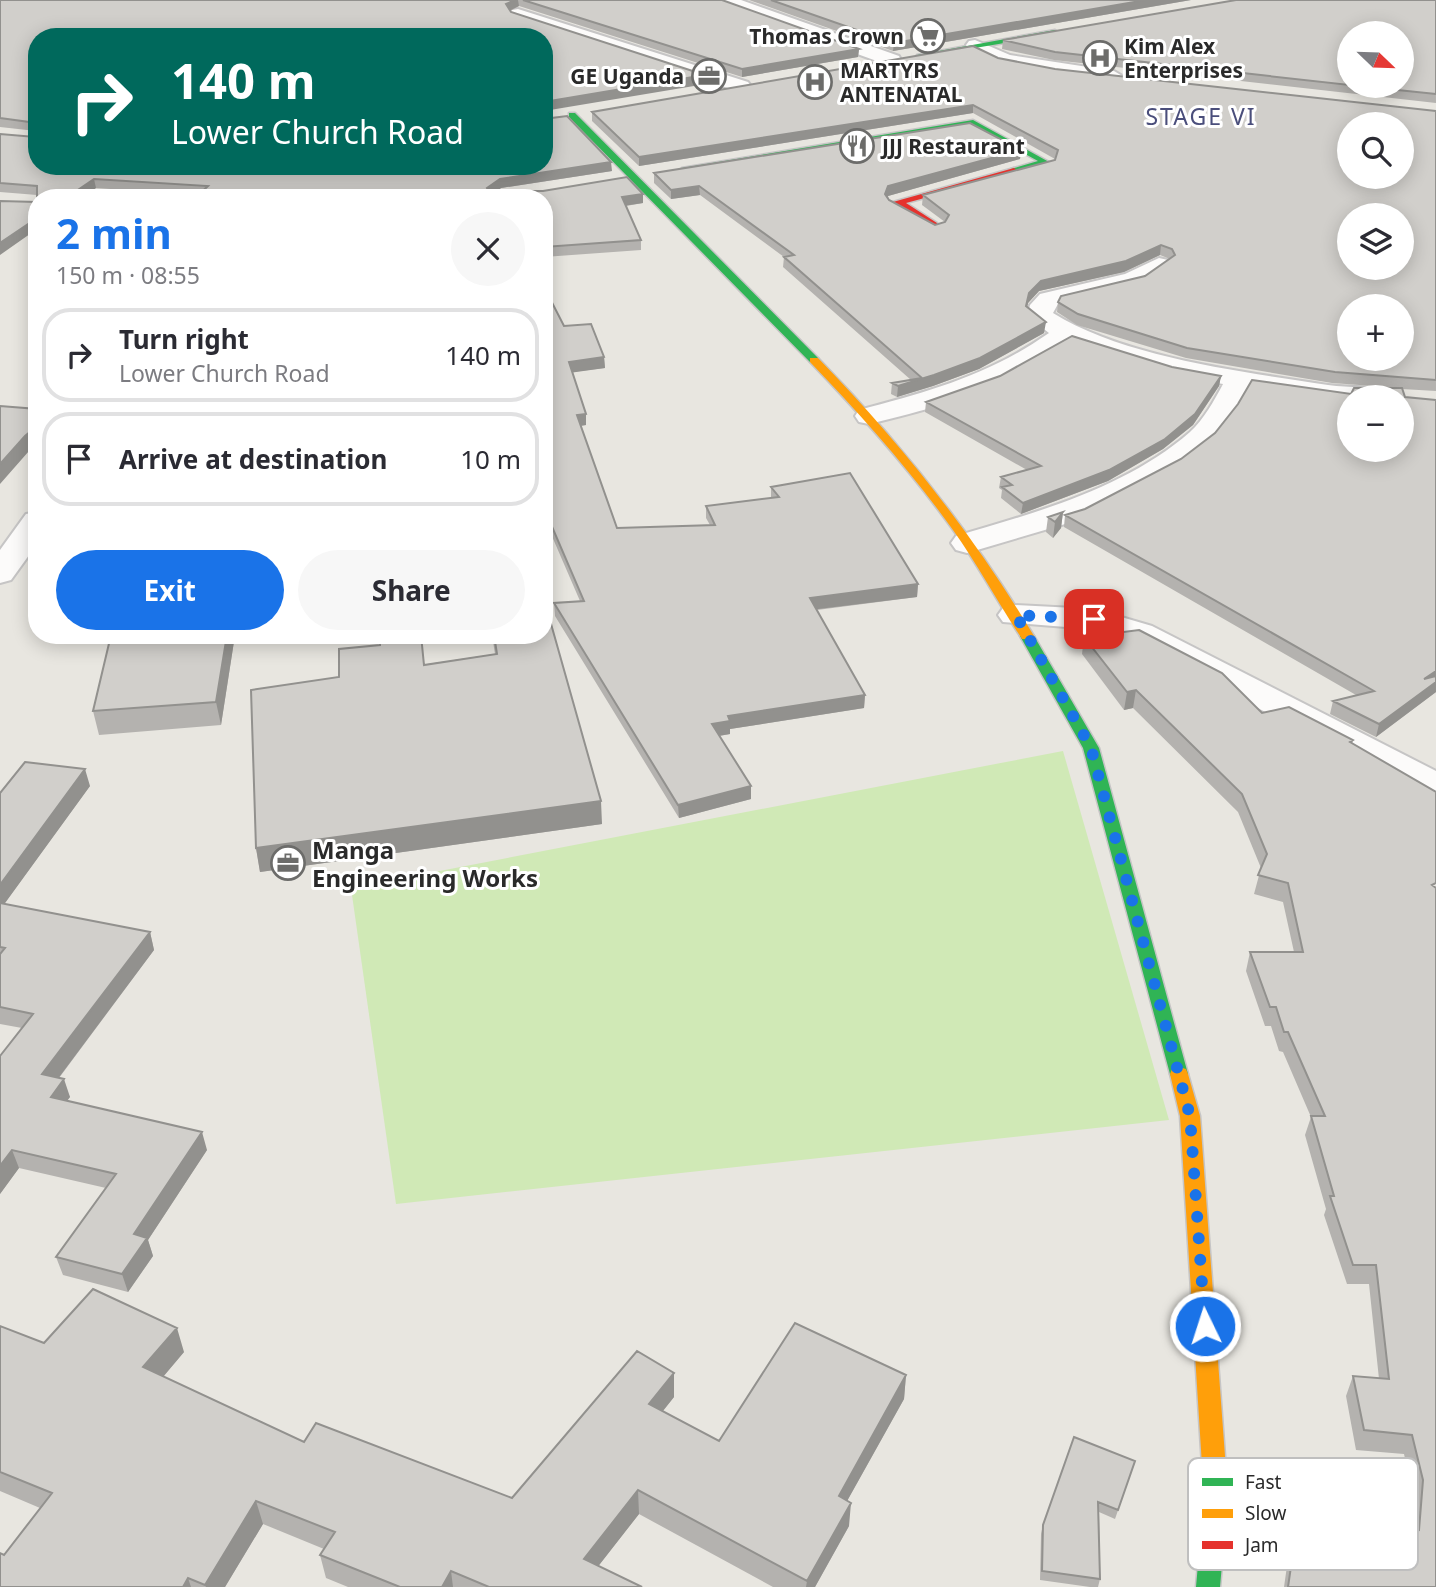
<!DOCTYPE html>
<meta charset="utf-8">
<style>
:root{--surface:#fff;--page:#f7f7f7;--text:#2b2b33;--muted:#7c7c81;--line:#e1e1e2;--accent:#1a73e8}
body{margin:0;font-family:"Noto Sans",sans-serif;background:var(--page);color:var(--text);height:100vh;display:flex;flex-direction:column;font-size:26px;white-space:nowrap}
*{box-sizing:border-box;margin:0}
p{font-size:23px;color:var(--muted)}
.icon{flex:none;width:38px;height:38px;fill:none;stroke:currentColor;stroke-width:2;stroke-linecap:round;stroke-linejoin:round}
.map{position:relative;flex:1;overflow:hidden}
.drawer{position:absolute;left:28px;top:189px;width:525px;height:455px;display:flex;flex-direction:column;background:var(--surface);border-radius:28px;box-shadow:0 4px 18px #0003}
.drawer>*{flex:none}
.banner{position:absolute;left:28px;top:28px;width:525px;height:147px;border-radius:28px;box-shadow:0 4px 18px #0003;background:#00695c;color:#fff;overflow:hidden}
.needle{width:46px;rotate:113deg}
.buttons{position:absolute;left:1337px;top:21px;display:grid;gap:14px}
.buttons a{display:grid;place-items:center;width:77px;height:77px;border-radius:50%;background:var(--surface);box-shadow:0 4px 18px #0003;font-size:35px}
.pin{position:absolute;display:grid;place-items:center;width:60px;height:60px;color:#fff;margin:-30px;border-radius:14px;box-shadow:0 4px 10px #0006}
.me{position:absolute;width:77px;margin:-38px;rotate:356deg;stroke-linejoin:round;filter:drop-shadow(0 0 5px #0008)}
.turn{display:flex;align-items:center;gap:24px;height:147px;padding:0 28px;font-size:32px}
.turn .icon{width:91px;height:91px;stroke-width:2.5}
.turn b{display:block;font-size:49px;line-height:60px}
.round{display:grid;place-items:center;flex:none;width:74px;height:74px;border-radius:37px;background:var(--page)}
.overview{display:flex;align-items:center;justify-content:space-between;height:119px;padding:0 28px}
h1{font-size:42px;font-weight:700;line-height:52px;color:var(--accent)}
.action{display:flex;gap:14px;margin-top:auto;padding:14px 28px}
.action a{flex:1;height:80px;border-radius:42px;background:var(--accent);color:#fff;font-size:28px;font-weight:700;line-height:80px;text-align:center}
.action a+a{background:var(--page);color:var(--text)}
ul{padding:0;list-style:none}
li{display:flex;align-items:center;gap:21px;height:94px;margin:0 14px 10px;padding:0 14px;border:4px solid var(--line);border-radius:28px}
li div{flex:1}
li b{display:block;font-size:26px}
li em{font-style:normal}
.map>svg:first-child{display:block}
.pitch{fill:#d0e9b6}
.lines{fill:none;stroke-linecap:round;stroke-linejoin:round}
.street-casing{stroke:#c6c5c5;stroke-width:4}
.fast-casing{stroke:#c6c5c5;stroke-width:3}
.slow-casing{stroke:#c6c5c5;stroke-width:3}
.jam-casing{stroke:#c6c5c5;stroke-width:3}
.street{fill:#fcfbfa;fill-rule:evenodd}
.fast{fill:#30b455;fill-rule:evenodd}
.slow{fill:#ff9f0a;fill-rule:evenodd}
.jam{fill:#e5322d;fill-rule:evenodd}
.wall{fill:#b4b2af;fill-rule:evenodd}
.shaded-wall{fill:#92918e}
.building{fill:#d1cfcb;stroke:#92918e;stroke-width:2;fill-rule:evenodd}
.route{stroke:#1a73e8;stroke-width:12;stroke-dasharray:0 21.6}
.labels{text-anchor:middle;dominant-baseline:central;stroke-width:6;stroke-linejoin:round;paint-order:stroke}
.far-poi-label{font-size:21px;font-weight:bold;fill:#2a2a2a;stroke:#fff;text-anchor:start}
.far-quarter-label{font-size:23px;letter-spacing:2px;fill:#4a4e7b;stroke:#fff}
.poi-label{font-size:24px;font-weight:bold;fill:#2a2a2a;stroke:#fff;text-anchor:start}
.key{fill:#fff;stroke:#bfbfbf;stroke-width:2}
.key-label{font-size:19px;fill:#2a2a2a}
</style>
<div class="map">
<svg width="1436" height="1587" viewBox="0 0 1436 1587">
<rect width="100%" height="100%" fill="#e8e6e0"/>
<path class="pitch" d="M1063,751l106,369 -773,84 -45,-316z"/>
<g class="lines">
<g class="street-casing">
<path id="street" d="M717,0h24l158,56 2,4 -2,4h-14l-166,-60z
M518,9l230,73 3,4 -3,4h-14l-222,-72 -3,-4 3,-4z
M975,40l35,15 104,16 10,6 -10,6 -109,-17 -36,-17 -3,-4 3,-4z
M1159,258l9,2 3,5 -29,19 -84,20 -5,9c72,45 192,59 275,72 22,3 44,1 65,6l4,6h-48v6l-101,-15 -14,26 -23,29 -34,26 -95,50 -115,34 -11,-3 -5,-7 5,-7c79,-23 170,-48 234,-104 14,-13 24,-31 33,-48l-52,-9 -101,-32c-64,45 -125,63 -201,81l-10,-2 -4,-6 4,-6c71,-19 128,-34 190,-77l-22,-17 3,-11 10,-11 85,-20z
M37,512v32l-26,36 -11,3v-33l26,-36z
M1015,605l79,4 58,17 284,145v27l-14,-4 -294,-154 -37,-11 -88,-7 -5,-7 5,-7z"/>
</g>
<g class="fast-casing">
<path id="fast" d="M1055,30l3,4 -137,23 -4,-2z
M569,113h6l243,245v4h-8l-241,-245z
M973,120l76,42 -38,11v-4l27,-8 -66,-36 -286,46 -4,-3z
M1027,632l7,4 65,112 89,326 -2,5 -7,2 -7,-2 -2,-5 -87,-326 -63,-112z
M1216,1486l8,3 4,8 -8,90h-24l8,-90 4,-8z"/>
</g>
<g class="slow-casing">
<path id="slow" d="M810,358h8c83,85 155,176 216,278l-2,3h-10c-24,-36 -44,-74 -69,-109 -43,-60 -92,-115 -143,-168z
M1179,1067l7,2 2,5 12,42 28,381 -4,8 -8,3 -8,-3 -4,-8 -24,-381 -10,-42 2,-5z"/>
</g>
<g class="jam-casing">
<path id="jam" d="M1014,168l4,3 -1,2 -111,30 31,20v4h-6l-38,-25z"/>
</g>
<use href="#street" class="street"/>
<use href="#fast" class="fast"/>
<use href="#slow" class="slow"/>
<use href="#jam" class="jam"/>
</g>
<path class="wall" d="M0,0h722l137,49 -1,8 -116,20 -223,-71 -9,5 1,1 195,72 -669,-47v129l575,5 -111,17 -4,3 146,12 -17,3 15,34v10l-97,7v-59l-346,-3 -102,-7 -59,7 -37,-3v-58l35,3 1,-6 -36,-4z
M749,0h442l-298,51z
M1436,0v103l-382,-43 -52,-11 1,-9zM1349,33l53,53h-53z
M998,58l57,11 381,42v280l-34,-2 34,303 -60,45 -46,-23 3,-13 23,-6 -292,-168 1,-12 20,-6 266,-115 50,-6 -69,-5 -146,-25 -109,-33 -20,-13 1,-10 87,-26 25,-17 -10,-4 -36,17 -85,19 -11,12 -1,4 17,26 -65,36 -46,17 -36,11 -6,-3 1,-11 19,-3 -128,-113 1,-10 -84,-62 -29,4 -17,-16v-10l367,-23 -1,9 -132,37 1,4 46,25 10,-3 -23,-17 1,-10 132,-35v-1l-82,-46 -334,53 -47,-45v-9z
M544,287l20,39 40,31 1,11 -33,4 14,53 -5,1 36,102 93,-3 -4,-7v-12l65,-8v-11l147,97 -1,13 -100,13 48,85 -1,13 -134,21v5l-11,2 32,50v13l-72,19 -124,-202 -1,-13 26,-2 -29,-67h-7z
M1172,367l49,9 -2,10 -26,39 -30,24 -55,32 -87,33 -20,-16 1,-8 -3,-2 2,-11 26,-7 -102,-58 1,-10z
M1063,512l-2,16 -8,10 -7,-6 2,-15z
M235,635l-14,90 -122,10 -6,-24z
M492,635h52l58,189 -342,48 -4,-24 83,-171 156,-23z
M1084,637l178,76 91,27 -1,4 84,843h-152l9,-63 7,-19 12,4 2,-7 45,14 2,-4 51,16 2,-29 -10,-45 -48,-4 -10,-54 7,-20 26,3 -10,-95h-22l-23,-69 2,-6 -21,-74 6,-18 -28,-65 -4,-1 -8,-25h-6l-19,-55 4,-19h44l-11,-50 -29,-8 7,-26 -23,-56 -105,-104 -9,2 -42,-56z
M90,786l-86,118 146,28 4,18 -95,128 11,19 -3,3 140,50 -59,90 5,16 -25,36 -65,-17 -7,-18 50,-69 -87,-20 -19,26 22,-166 -22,-4v-231z
M0,1326l44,17 140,9 -21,25 141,65 208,56 162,-125v24l-11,14 56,30 187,-66 -2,24 -57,102 2,25 -34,61h-42l-134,-73 -41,52 44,21h-294l-22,-9 -6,-23 4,-6 -61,-25 -38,63h-225l4,-32 36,-47 -40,-17z
M1132,1470l-17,49 -16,-7 1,67 -2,8h-8l-50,-7 1,-46 2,-9z"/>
<path class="shaded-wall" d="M515,0h3l1,6 -12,6 -1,-8z
M1146,0h45l-298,51 1,-8z
M859,49l-1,8 -116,20v-8z
M705,75l1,9 -162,27v-9z
M973,105v8l-334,53v-9z
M1021,150l-1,9 -132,37 -3,7v-9l3,-8z
M611,162l1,9 -111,17 -14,10v-10l13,-9z
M94,179l2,9 -14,10h-16z
M699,186l1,9 -29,4v-9z
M643,194v9l-20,3 -1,-9z
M37,218v11l-37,26v-12z
M1161,245l-1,10 -36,17 -85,19 -11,12 -3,14 1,-11 3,-13 12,-12z
M1046,322l-2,11 -65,36 -46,17 -36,11 1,-11 36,-11z
M604,357l1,11 -36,5v-11z
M1221,376l-2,10 -26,39 -30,24 -55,32 -87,33 2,-11z
M586,414v11l-8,1 -1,-11z
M37,426v17l-8,8 -29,33v-20l25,-28z
M1063,512l-2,16 -8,10 2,-16z
M918,584l-1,13 -107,13v-12z
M227,635h8l-14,90 -5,-23z
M1436,671v11l-12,-3z
M1436,682v10l-60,45 3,-13z
M1136,690l-3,18 -9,2 3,-18z
M865,695l-1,13 -134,21v5l-18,3v-13l16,-8z
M85,769l5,17 -90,124v-25z
M751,786v13l-72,19 -1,-13z
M601,801l1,23 -342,48 -4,-24z
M150,932l4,18 -106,142 -6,-18z
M64,1079l6,18 -13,17 -6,-17z
M202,1132l5,18 -59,90 5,16 -25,36 -6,-18 12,-40z
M12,1150l7,18 -19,26v-28z
M177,1328l7,24 -33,39 -8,-24z
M674,1373v24l-24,30 -1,-23z
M906,1375l-2,24 -67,120 2,-23z
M638,1490l1,24 -53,68 -2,-23z
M256,1501l7,23 -38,63h-19l-1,-2z
M851,1503l-2,23 -34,61h-9l1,-6z
M451,1571l2,16h-11z
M188,1578l3,9h-8z"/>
<path class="building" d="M0,0h515l-9,4 5,8 194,63 -161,27v-65h-507v86l-37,-5z
M523,0h199l137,49 -117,20z
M771,0h375l-252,43z
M1236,0h200v94l-77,-8h43v-53h-53v52l-294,-33 -52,-12z
M973,46l25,12 57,11 381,42v269l-101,-8 -148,-24 -109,-34 -20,-12 3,-6 84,-20 30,-21 -3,-6 -11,-4 -35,16 -85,20 -12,12 -3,13 20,16 -66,36 -46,17 -36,11 -6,-3 30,-5 -138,-121 10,-2 -95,-69 -28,4 -17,-17 316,-50 51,27 -133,36 -3,8 4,6 46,25 10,-3 4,-7 -26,-20 132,-35 3,-10 -85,-45 -334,52 -47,-45zM1349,124h53v53h-53zM1349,215h53v53h-53zM1349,306h53v53h-53z
M567,116l44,46 -111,17 -13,9 2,3h54l84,-14 16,17 -21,3 19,43 -97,7v-49h-349l13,-12 -114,-7 -28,19h-29v-12l-37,-3v-49l35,3 2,-10v39h507v-47z
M0,201l37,1v16l-37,25z
M544,287l20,39 27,-2 13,33 -35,5 17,52 -9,1 40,113 98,-3 -9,-19 73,-9 -8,-10 79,-14 68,111 -108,14 55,97 -137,21 2,5 -18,3 39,62 -73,19 -124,-202 30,-2 -34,-79h-6z
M1072,336l100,31 49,9 -26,38 -30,25 -56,31 -86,33 -21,-16 10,-2 -11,-8 40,-11 -115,-64 74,-26z
M1252,380l99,14 3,-6h48l3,9 31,3v271l-12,8 12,-3v6l-57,42 -46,-23 41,-10 -309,-176 20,-6 96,-50 34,-26 23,-29zM1349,397h53v53h-53z
M0,406l37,3v17l-12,10 -25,28z
M1063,512l-8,10 -7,-5z
M544,599l57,202 -345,47 -5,-158 88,-13v-28l41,-4v-10h41l3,30 73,-11 -3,-19h50z
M1139,630l83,43 40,40 27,-6 64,33 -3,2 86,50v91l-4,2 4,3v699h-148l12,-82 14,4v-7l46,14 1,-4 58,18 4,-50 -11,-45 -48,-5 -11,-54 36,3 -13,-114h-23l-23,-69h4l-23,-80h14l-37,-84h-4l-8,-25h-6l-20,-55h53l-15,-69 -30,-8 9,-21 -25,-60 -106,-104 -9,2 -43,-55z
M111,635h116l-11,67 -123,9z
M25,762l60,7 -85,116v-92z
M0,903l150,29 -108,142 22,5 -13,18 151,35 -68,102 13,4 -25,36 -66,-17 60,-83 -104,-24 -12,16v-110l33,-42 -33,-7v-53l5,-6 -5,-1z
M93,1289l84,39 -34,39 161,75 12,-19 196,75 125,-147 37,22 -25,31 70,37 76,-118 111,52 -67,121 12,7 -44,78 -169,-91 -54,69 58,28h-153l-38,-16 -9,16h-42l-80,-32 15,-23 -79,-31 -51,84 -17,-7 -5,9h-183v-34l4,2 48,-62 -52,-21v-146l44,17z
M1074,1437l61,24 -17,49 -20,-8 2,77 -58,-8 1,-46z"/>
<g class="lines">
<path class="route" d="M1094,619l-78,-4 75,133 99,368 15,210"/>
</g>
<defs>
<g id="supermarket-ring" transform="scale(1.75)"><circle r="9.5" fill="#fff" stroke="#6c6c6a" stroke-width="1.5"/><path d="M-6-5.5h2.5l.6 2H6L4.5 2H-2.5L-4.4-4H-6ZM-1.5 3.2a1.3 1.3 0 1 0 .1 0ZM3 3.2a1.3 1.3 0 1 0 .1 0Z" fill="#6c6c6a"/></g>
<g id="hospital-ring" transform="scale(1.75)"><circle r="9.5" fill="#fff" stroke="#6c6c6a" stroke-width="1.5"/><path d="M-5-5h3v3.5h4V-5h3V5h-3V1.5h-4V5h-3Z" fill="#6c6c6a"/></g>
<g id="office-ring" transform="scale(1.75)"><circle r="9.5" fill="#fff" stroke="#6c6c6a" stroke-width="1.5"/><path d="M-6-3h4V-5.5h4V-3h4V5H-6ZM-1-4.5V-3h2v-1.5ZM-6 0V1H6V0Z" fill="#6c6c6a"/></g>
<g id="restaurant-ring" transform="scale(1.75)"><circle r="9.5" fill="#fff" stroke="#6c6c6a" stroke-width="1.5"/><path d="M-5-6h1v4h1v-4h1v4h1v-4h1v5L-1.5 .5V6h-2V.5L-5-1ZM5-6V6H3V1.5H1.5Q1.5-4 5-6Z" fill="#6c6c6a"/></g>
</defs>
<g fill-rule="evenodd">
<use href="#supermarket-ring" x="928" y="36"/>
<use href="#hospital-ring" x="1100" y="58"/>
<use href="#office-ring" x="709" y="76"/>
<use href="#hospital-ring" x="815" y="82"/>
<use href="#restaurant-ring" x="857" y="146"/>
<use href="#office-ring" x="288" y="863"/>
</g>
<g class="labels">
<g class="far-poi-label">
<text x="904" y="36" text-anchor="end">Thomas Crown</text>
<text x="1124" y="46">Kim Alex<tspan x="1124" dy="24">Enterprises</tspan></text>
<text x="840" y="70">MARTYRS<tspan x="840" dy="24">ANTENATAL</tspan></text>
<text x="684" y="76" text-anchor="end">GE Uganda</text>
<text x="882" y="146">JJJ Restaurant</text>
</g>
<g class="far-quarter-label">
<text x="1201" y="116">STAGE VI</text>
</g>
<g class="poi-label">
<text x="312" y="849">Manga<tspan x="312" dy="28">Engineering Works</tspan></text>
</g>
</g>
<rect x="1188" y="1458" width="230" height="112" rx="10" class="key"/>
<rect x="1202" y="1478" width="31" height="8" fill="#30b455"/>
<rect x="1202" y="1509" width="31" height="9" fill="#ff9f0a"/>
<rect x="1202" y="1541" width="31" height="8" fill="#e5322d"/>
<g class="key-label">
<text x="1245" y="1489">Fast</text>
<text x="1245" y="1520">Slow</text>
<text x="1245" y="1552">Jam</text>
</g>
</svg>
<div class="buttons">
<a><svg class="needle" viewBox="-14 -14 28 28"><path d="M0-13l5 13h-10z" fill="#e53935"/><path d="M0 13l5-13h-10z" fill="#7c7c81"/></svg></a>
<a><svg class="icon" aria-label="search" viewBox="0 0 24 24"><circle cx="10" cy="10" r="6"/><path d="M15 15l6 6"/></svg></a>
<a><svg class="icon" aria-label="layers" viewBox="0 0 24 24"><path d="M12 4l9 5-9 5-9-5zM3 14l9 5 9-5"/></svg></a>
<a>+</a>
<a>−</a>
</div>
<div class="pin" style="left:1094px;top:619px;background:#d93025"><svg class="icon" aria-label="arrive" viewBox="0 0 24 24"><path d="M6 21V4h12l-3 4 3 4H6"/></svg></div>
<svg class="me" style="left:1205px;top:1326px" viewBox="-20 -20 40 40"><circle r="17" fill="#1a73e8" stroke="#fff" stroke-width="3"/><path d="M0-11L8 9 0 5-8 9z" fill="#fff"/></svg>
<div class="banner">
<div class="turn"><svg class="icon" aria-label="right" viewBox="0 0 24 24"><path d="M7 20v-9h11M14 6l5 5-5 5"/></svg><div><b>140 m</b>Lower Church Road</div></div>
</div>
<section class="drawer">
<div class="overview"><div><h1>2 min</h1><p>150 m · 08:55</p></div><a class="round"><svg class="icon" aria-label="close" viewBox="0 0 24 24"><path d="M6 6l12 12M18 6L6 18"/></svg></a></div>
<ul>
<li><svg class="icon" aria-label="right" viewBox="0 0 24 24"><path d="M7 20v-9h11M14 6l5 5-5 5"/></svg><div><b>Turn right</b><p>Lower Church Road</p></div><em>140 m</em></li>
<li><svg class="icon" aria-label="arrive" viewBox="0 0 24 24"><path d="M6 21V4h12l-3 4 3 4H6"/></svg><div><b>Arrive at destination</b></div><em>10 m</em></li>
</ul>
<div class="action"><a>Exit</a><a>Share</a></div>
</section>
</div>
